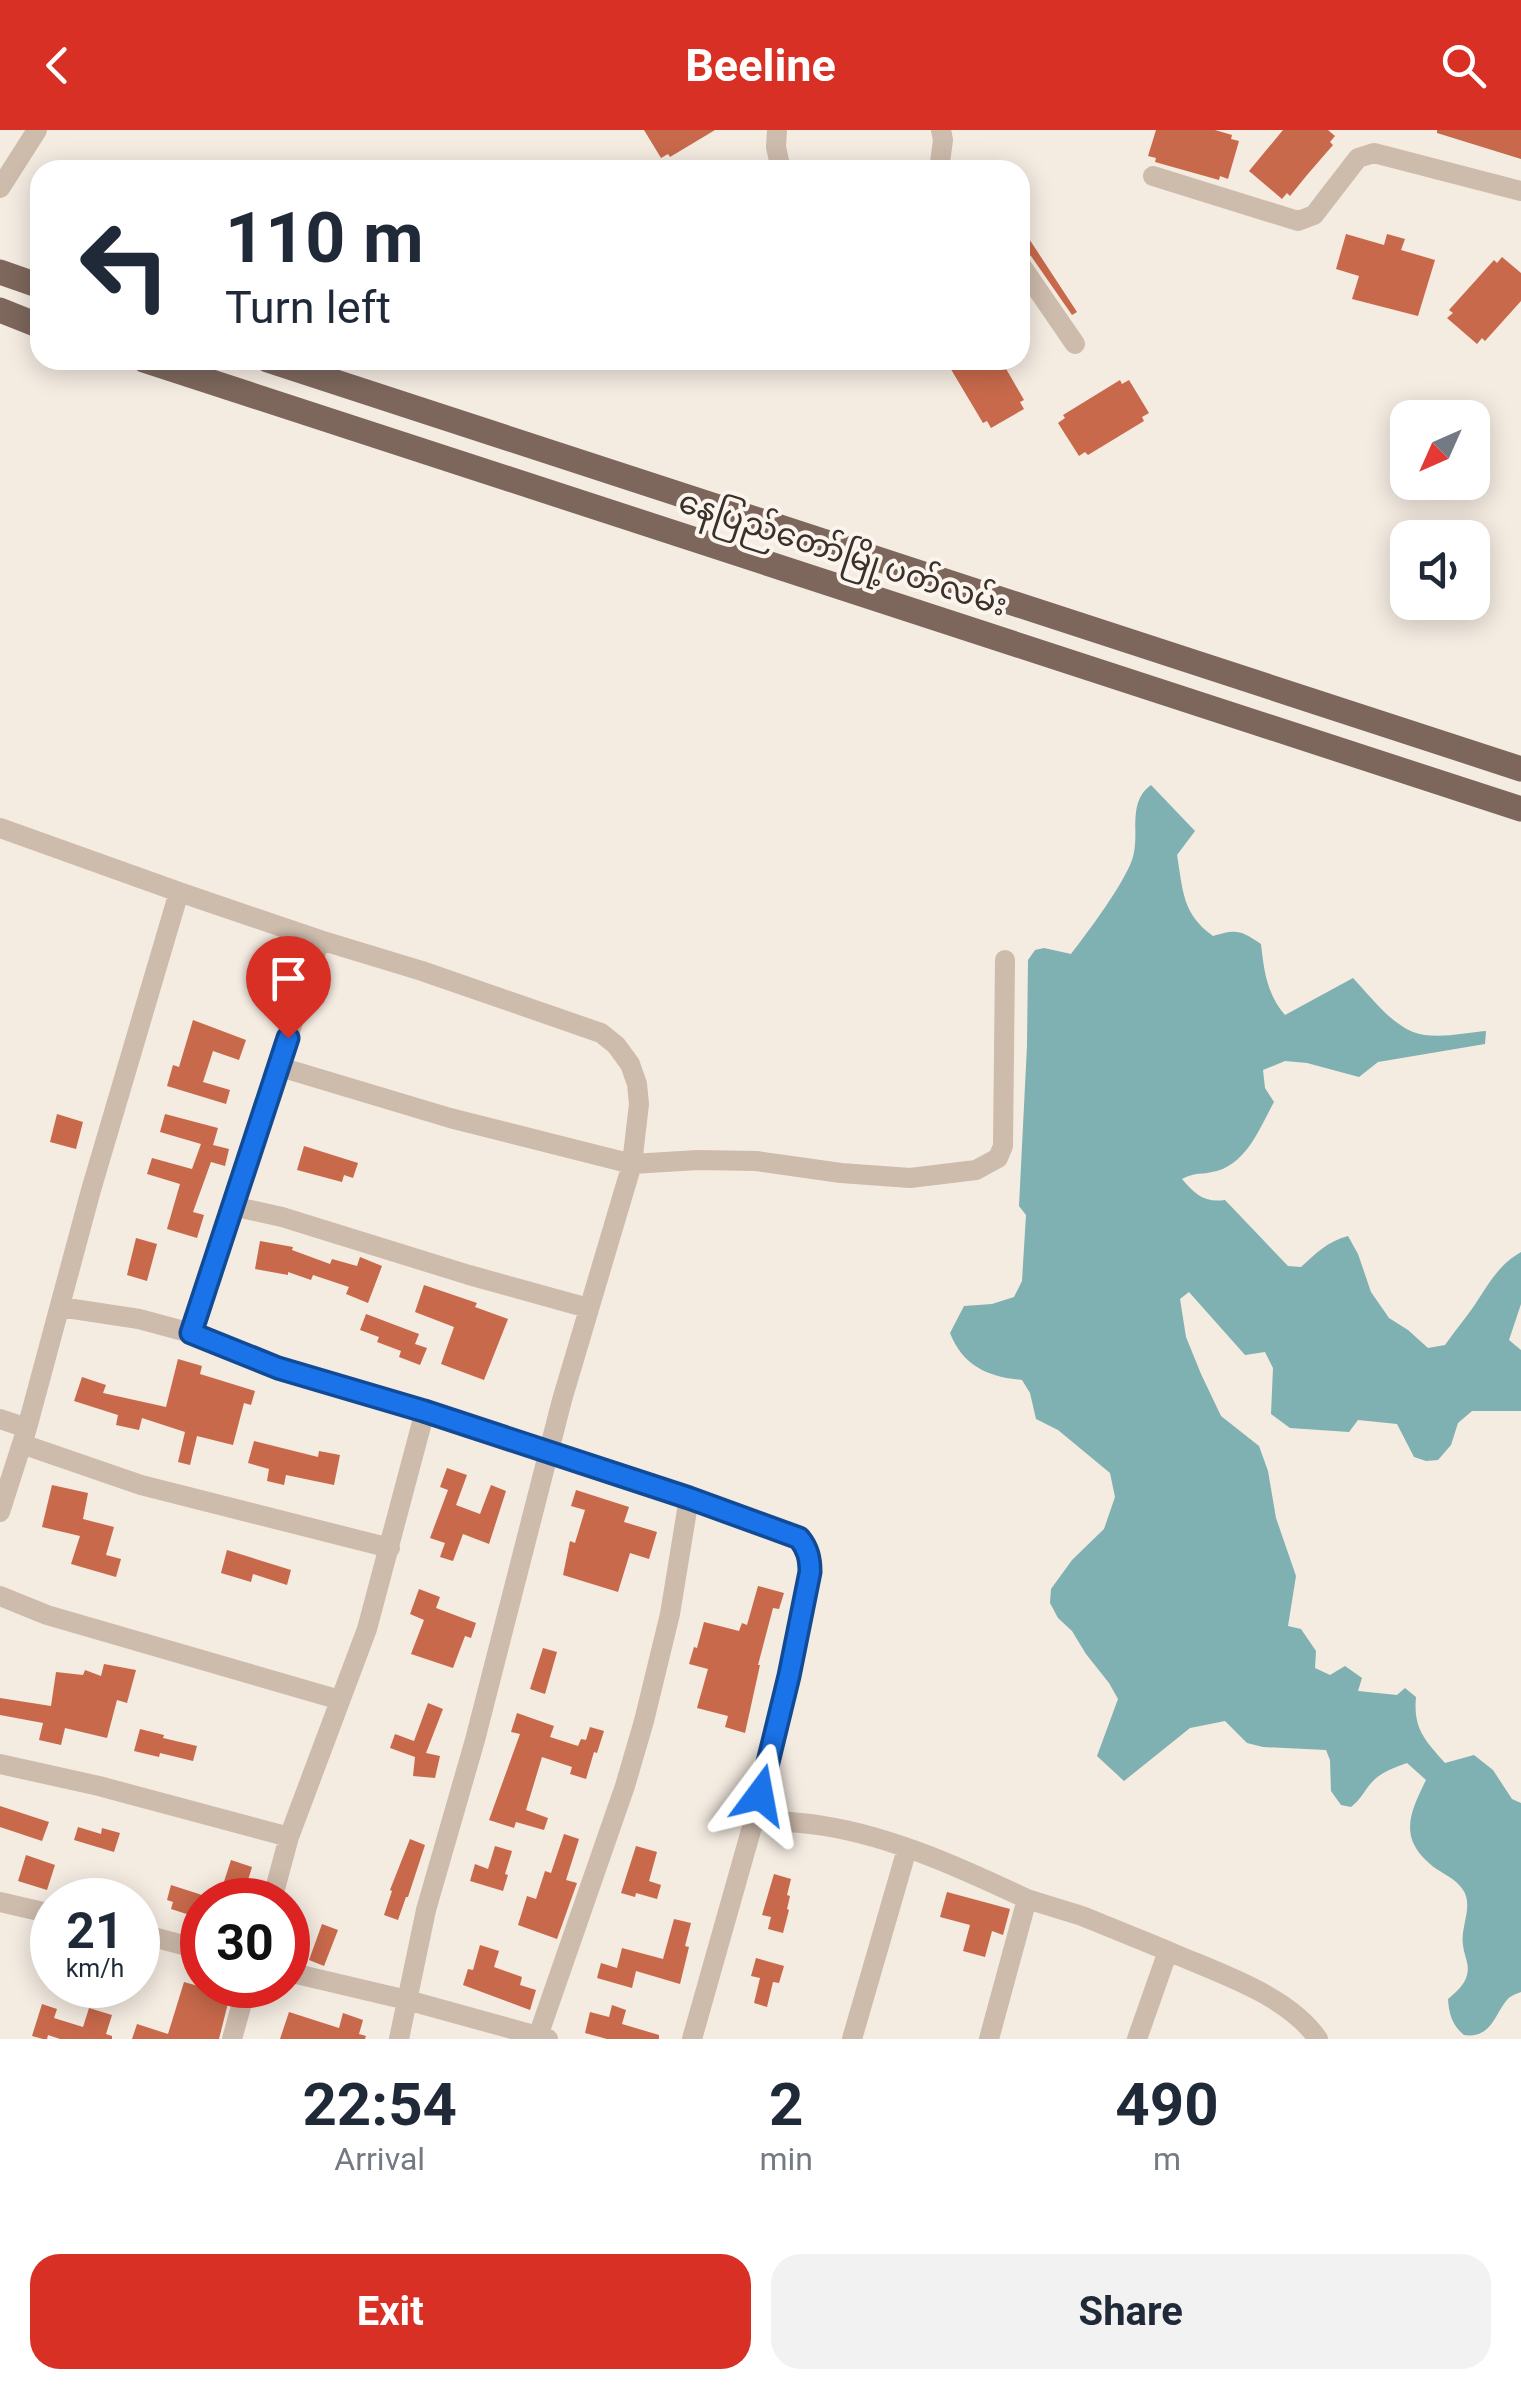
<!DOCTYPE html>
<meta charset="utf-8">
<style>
:root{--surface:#fff;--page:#f2f2f3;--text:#1f2937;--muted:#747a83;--accent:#d93025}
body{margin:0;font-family:Roboto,"Noto Sans Myanmar",sans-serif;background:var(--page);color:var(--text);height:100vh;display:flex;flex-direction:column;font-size:38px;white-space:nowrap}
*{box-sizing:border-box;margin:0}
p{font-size:32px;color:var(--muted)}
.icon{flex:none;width:55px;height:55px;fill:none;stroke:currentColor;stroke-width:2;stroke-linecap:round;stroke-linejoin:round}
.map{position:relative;height:1909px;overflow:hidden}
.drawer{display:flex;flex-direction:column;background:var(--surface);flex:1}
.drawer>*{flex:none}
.guide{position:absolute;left:30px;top:30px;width:1000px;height:210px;border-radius:30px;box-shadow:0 5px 25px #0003;background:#fff;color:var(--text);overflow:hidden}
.needle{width:65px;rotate:225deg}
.fabs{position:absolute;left:1390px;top:270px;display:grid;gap:20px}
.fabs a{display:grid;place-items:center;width:100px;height:100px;border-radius:20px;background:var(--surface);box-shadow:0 5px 25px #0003;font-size:50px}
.speed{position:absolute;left:30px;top:1748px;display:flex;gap:20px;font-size:50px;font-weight:700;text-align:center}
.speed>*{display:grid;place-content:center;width:130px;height:130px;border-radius:50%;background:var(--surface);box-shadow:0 5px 25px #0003;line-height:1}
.speed small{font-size:25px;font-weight:400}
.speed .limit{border:15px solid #d22;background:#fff;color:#111}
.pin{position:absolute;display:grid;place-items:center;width:85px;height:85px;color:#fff;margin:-102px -42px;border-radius:50% 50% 50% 0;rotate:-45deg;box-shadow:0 0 10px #0007}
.pin .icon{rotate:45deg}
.me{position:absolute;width:110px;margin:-55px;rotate:13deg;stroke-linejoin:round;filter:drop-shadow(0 0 8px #0008)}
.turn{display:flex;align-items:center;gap:35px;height:210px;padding:0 30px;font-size:45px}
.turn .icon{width:130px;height:130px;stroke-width:2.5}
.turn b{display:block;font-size:70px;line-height:85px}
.eta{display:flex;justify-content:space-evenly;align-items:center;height:170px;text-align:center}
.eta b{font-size:60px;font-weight:700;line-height:70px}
.cta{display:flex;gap:20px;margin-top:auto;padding:20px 30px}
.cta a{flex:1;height:115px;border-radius:30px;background:var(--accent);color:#fff;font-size:40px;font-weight:700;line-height:115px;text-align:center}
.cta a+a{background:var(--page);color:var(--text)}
header{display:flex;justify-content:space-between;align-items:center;height:130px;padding:0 30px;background:var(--accent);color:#fff;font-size:45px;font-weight:700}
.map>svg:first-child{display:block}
.water{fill:#7fb0b2}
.building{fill:#c8694b}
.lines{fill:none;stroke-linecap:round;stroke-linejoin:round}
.minor{stroke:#cdbbac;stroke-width:20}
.primary{stroke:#7d675c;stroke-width:25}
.route-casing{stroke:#114b97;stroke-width:25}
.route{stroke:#1a73e8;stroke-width:18}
.labels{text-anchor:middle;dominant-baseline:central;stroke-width:8;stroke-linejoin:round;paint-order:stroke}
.street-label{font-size:32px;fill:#3b302b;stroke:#fbf5ee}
</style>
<header><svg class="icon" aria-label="back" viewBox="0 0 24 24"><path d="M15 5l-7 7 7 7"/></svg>Beeline<svg class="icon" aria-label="search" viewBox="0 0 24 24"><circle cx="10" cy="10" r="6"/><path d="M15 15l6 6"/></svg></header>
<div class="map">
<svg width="1521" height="1909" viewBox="0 0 1521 1909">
<rect width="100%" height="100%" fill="#f4ebe1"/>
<path class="water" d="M1151,655l44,46 -18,24c6,35 5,59 36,81 24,-7 27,-6 48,8 3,27 6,50 24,71l68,-37c18,19 36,44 60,54 21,8 51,1 73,-1l-1,13 -107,18 -19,15 -52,-14 -22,-2 -22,9 2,18 9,14c-15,27 -28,64 -62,70 -14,3 -16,0 -30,7 13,15 22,24 43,21l63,66 13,1c14,-13 27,-26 47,-31l10,18 13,38 18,26 19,12 20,18 17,-3c9,-13 20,-26 29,-39 14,-21 24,-41 47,-54v52l-12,36 12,10v61h-49l-14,12 -7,22 -13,15 -12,1 -12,-4 -17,-33 -39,-4 -9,12 -59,-4 -19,-14 2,-46 -8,-16 -20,3 -56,-63 -9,7 6,38 15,37 20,42 38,30 9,25 8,47 20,58 -8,50 13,3 15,22 -1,17 15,7 15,-9 17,12 -4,13 39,4 8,-7 11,9c-3,32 9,43 29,66l29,-8 19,15 19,29 9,4v189c-5,2 -11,4 -14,8 -12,13 -15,39 -43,35 -12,-10 -15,-21 -16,-36 8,-7 16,-13 19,-24 3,-11 -3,-19 -4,-30 -3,-20 13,-42 -3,-59 -8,-10 -22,-14 -31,-23 -31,-27 -18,-52 -3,-83l-19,-17c-11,4 -23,8 -32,16 -10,9 -13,20 -24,28l-10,-2 -10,-14 -1,-31 -4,-10 -63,-3 -16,-4 -22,-22 -35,7 -66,53 -27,-25 21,-57 -9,-16 -23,-29 -14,-23 -14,-13 -8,-15 1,-14 21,-29 32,-31 11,-32 -5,-24 -52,-43 -22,-11 -6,-26 -8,-13c-34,-3 -59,-14 -72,-47l14,-27 28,-2 22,-7 8,-16 4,-66 -7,-9 8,-160 1,-86 7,-10 9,-2 27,6c17,-22 52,-69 61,-94 9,-25 -6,-57 19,-75z"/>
<path class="building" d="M644,0h71l-45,27 -2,-3 -7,4z
M1156,0h59l17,5 -1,4 8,2 -11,38 -8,-3 -1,4 -64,-18 1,-4 -8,-2z
M1283,0h45l7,6 -5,6 3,3 -26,30 -17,21 -3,-3 -5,6 -33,-28z
M1437,0h84v29l-84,-26z
M1020,95l57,87 -5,3 -41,-59 -11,-6z
M1346,104l38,11 3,-11 18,5 -4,11 34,10 -17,56 -66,-17 7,-23 -23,-7z
M1502,127l19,16v28l-36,40 -3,-3 -5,6 -30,-26 6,-5 -4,-3 45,-50 3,3z
M959,230h42l23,40 -4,2 4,7 -33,19 -4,-7 -4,2 -34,-57z
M1120,250l2,4 7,-4 20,33 -7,4 2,4 -56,34 -3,-3 -6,4 -21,-33 7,-5 -2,-3z
M193,890l53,20 -7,20 -26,-9 -10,31 27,8 -4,14 -59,-18 6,-21 6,2z
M57,984l26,8 -7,27 -26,-7z
M165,984l53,14 -5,17 16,4 -4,17 -14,-4 -18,50 11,3 -7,23 -30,-9 13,-45 -33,-10 5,-16 40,11 9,-25 -41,-12z
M304,1016l54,17 -5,15 -9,-3 -2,7 -45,-12z
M136,1108l21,6 -10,37 -20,-6z
M260,1111l33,6 -1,3 38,14 2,-5 25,7 3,-9 22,9 -14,37 -22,-9 3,-7 -36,-12 -2,5 -23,-8v3l-33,-6z
M424,1155l53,18 -2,4 33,12 -24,61 -43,-16 13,-37 -39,-15z
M366,1184l53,20 -4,10 12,4 -7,17 -21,-8 2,-6 -24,-9 2,-5 -19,-7z
M178,1229l24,7 -2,8 55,17 -4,14 -7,-2 -11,42 -36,-9 -7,29 -12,-3 7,-30 -43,-14 -3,12 -23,-5 2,-10 -44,-14 8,-24 24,8 -3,8 63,14z
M254,1311l64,16 1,-6 21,4 -6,30 -48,-10 -2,10 -17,-4 2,-12 -21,-6z
M447,1338l20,7 -11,30 24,9 11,-29 15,6 -17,53 -26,-10 -10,27 -13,-4 5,-14 -15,-5 18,-48 -8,-3z
M52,1355l36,8 -5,26 31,8 -8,28 15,4 -5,18 -45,-13 9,-28 -38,-9z
M576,1360l53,17 -5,15 33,10 -8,27 -19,-6 -12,39 -55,-17 7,-34 5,2 10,-33 -14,-4z
M227,1420l64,20 -4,15 -34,-11 -2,8 -30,-9z
M758,1456l26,7 -5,16 -6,-1 -15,57h2l-15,68 -20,-6 3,-11 -31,-8 11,-39 -19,-5 5,-17 3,1 7,-26 35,9 3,-8 5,2z
M419,1459l21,8 -4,11 40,15 -5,15 -6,-2 -12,32 -42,-14 13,-34 -14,-6z
M543,1518l14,4 -12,42 -15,-5z
M104,1534l32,6 -9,33 -10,-3 -10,38 -42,-10 -4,17 -22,-5 4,-17 -43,-8v-17l51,8 5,-34 27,3 2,-5 16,6z
M428,1573l15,6 -17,44 14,3 -5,22 -22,-2 2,-19 -25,-9 5,-14 19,7z
M517,1583l37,13 -4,11 28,9 3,-7 5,1 4,-13 14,4 -7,22 -3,-1 -8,27 -16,-5 2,-7 -30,-10 -16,53 22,8 -4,12 -28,-8 -2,6 -25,-8 31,-86 -9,-2z
M140,1599l24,6 -1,3 34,8 -4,15 -33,-8 -1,4 -25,-6z
M0,1676l49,16 -7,19 -42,-14z
M78,1697l23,7 1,-6 18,5 -6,19 -40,-12z
M564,1704l15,5 -13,41 11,3 -20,56 -39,-14 9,-29 9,3 9,-28 6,2z
M410,1709l15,6 -17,52h-2l-8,23 -14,-5 8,-24 -2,-1z
M495,1716l17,5 -7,23 3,1 -5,16 -33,-10 5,-17 13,5z
M636,1716l21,6 -8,29 12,4 -4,14 -21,-6 -1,4 -14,-4z
M26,1725l29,10 -8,25 -29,-9z
M231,1730l21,7 -10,33h-24z
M774,1744l17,5 -4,16 3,1 -3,13 2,1 -6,23 -15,-4 3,-12 -9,-2z
M171,1755l31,10v24l-31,-10 2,-7 -6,-2z
M947,1762l63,17 -7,26 -11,-4 -7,26 -22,-6 7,-26 -30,-8z
M674,1789l17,4 -6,23 4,1 -9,37 -44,-13 -4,17 -35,-10 4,-15 16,5 5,-20 41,11z
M322,1794l16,6 -14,36 -15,-6z
M480,1815l19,6 -5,16 28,10 -2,8 16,5 -6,20 -67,-25 5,-16 5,1z
M756,1828l28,8 -5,17 -6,-1 -6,25 -13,-4 6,-25 -9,-2z
M184,1852l46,13 -11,44h-87l5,-15 31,10z
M42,1874l15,5 -3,9 29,9 6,-19 23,7 -6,19 6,2v3h-52l-12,-4 -1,4h-4l-11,-3z
M612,1875l14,5 -4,14 37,11v4h-52l-22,-6 5,-21 19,5z
M289,1882l50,16 4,-15 20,7 -4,14 7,2 -1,3h-85z"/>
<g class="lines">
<path class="minor" d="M777,0l-1,17 5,23
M939,40l4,-30 -2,-10
M1153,46l145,45 16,-6 44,-57 16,-5 147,38
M0,58l37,-58
M1020,134l55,80
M0,698l179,64 -88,298 -64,238 -27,84
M179,762l141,48 102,31 179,62 15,12 14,19 7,20 2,20 -7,60 -70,236 -87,340 -49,170 -27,129
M280,937l170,51 182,46 66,-4 58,1 85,12 69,5 66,-8 22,-12 5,-12 2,-186
M232,1076l50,11 187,58 119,33
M60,1177l79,12 52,14 87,35 147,43 264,87 110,40c9,11 11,21 12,34l-22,104 -24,93 -11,51 -62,219
M191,1203l129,-393
M0,1289l27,9
M22,1314l119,41 249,63
M0,1466l47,19 293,85
M0,1634l99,22 190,51
M754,1690c23,1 47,2 70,6 70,11 139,43 203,73l-38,140
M1027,1769l55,17 86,35
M272,1770l17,-63 78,-208 58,-218
M0,1772l52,12
M138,1803l64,17
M288,1842l119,28 141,39
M232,1909l15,-54
M537,1909l88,-253 19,-65 26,-107 19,-116
M852,1909l55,-190
M1137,1909l31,-88c49,22 119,43 150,88"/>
<path class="primary" d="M0,142l40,14
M0,180l40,16
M144,230l1377,449
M268,230l1253,409"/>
</g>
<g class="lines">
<g class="route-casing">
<path id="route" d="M288,908l-97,295 87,35 146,43 265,87 110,40c9,11 11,21 11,34l-21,104 -29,119"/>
</g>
<use href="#route" class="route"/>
</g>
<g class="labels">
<g class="street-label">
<text transform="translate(843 423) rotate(18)">နေပြည်တော်မြို့ပတ်လမ်း</text>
</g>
</g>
</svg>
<div class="fabs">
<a><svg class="needle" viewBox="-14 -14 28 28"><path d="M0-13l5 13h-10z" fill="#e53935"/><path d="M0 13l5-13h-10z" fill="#747a83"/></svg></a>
<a><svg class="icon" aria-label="sound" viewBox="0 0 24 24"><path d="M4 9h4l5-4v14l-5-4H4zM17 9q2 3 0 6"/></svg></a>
</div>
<div class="speed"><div>21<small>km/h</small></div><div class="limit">30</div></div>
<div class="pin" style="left:288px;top:908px;background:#d93025"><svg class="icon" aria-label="arrive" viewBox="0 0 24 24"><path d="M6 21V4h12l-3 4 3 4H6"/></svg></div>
<svg class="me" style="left:760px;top:1665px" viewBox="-20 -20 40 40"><path d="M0-17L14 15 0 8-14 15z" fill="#1a73e8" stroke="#fff" stroke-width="4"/></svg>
<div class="guide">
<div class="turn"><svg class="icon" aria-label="left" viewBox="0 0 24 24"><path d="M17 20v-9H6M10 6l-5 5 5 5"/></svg><div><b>110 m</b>Turn left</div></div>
</div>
</div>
<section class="drawer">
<div class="eta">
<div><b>22:54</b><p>Arrival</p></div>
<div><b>2</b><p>min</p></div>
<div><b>490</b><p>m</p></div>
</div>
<div class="cta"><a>Exit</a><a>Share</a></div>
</section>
